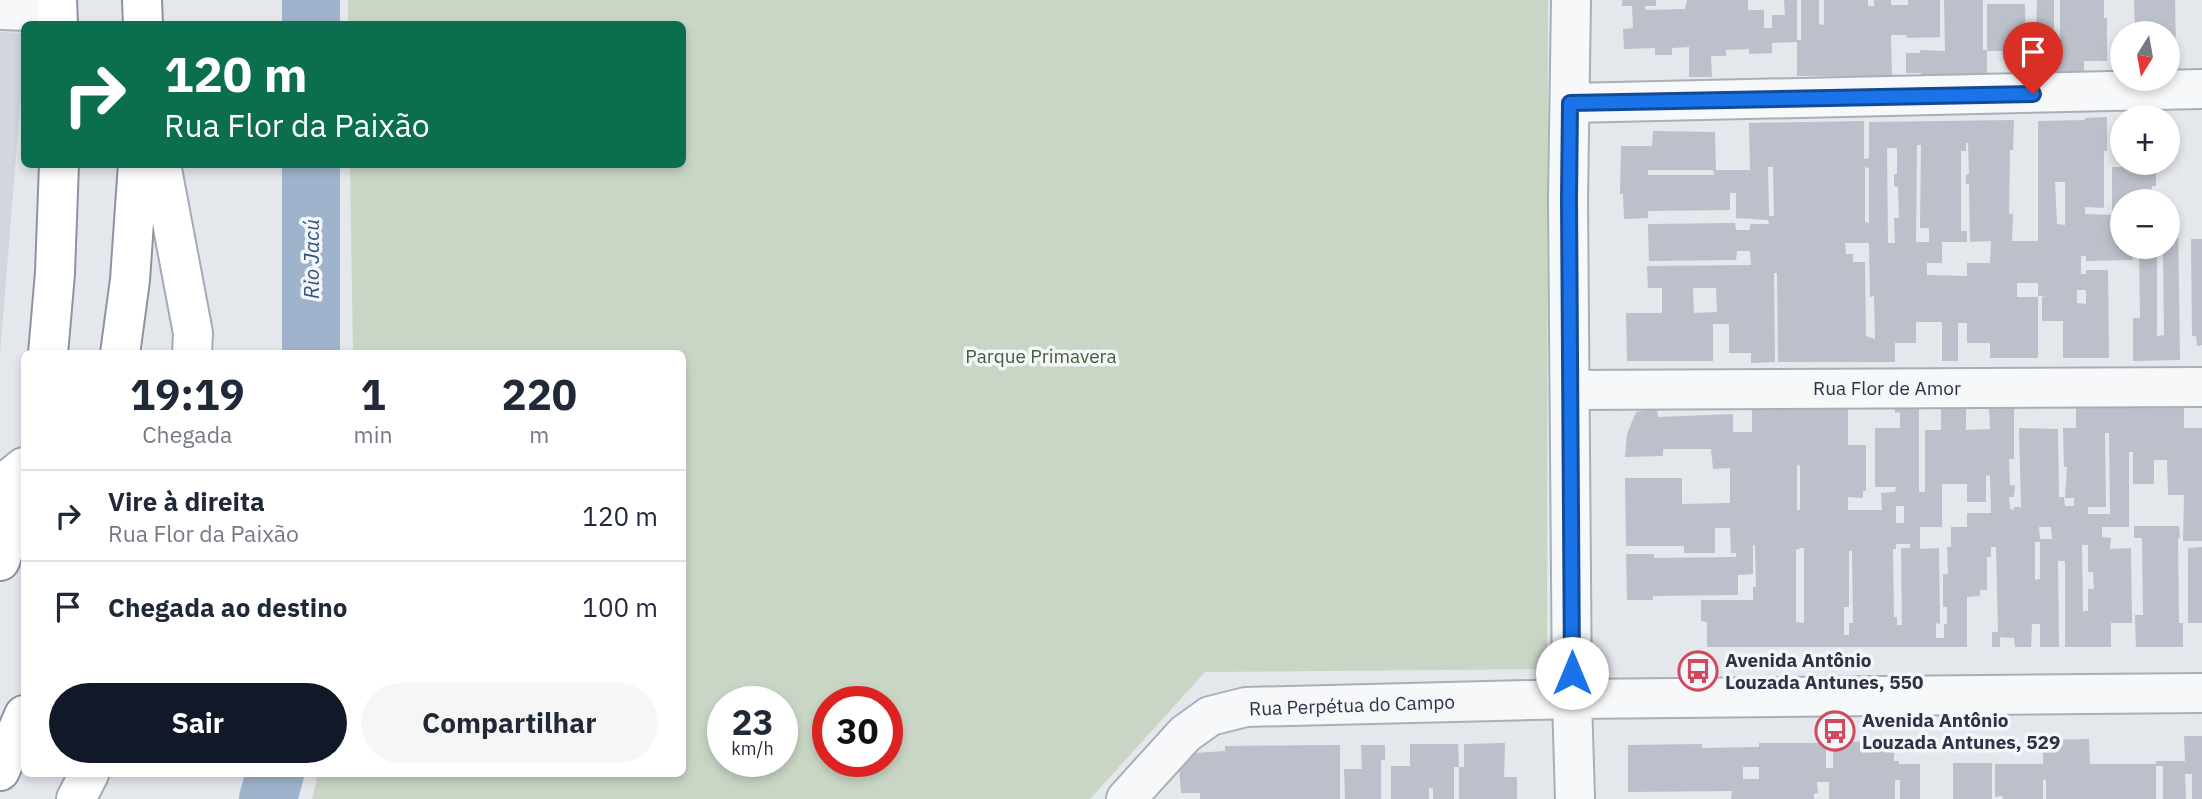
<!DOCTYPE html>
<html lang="pt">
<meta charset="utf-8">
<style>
:root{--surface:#fff;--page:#f6f6f7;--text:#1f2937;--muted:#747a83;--line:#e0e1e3;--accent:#111827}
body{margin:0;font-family:"IBM Plex Sans",sans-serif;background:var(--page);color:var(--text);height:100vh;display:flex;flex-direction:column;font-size:26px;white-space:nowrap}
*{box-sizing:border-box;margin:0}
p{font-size:23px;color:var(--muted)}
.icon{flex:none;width:38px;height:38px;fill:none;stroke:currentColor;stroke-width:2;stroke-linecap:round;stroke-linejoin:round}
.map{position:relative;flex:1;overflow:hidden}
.panel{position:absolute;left:21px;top:350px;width:665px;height:427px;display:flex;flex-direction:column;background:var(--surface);border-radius:10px;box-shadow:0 4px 10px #0003}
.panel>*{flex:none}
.banner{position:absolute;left:21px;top:21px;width:665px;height:147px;border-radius:10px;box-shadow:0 4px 10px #0003;background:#0b6e4f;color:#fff;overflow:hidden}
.needle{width:46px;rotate:191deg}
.controls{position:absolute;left:2110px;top:21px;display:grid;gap:14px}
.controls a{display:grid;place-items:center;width:70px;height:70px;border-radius:50%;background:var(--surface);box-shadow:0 4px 10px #0003;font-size:35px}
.speed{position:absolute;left:707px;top:686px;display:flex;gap:14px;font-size:35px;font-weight:700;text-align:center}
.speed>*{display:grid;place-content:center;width:91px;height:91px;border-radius:50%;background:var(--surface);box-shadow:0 4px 10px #0003;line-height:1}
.speed small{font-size:18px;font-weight:400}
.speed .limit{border:10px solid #d22;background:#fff;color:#111}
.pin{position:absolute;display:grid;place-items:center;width:60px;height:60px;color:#fff;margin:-72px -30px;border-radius:50% 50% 50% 0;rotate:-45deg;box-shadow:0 0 7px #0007}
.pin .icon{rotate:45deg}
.me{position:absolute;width:77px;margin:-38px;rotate:0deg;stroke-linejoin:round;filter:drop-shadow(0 0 5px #0008)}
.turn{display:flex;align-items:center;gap:24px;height:147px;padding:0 28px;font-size:32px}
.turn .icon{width:91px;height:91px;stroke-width:2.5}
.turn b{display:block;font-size:49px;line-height:60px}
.eta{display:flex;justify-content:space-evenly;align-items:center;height:119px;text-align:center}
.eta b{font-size:42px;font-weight:700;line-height:49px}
.button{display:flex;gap:14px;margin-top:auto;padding:14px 28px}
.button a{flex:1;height:80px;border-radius:42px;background:var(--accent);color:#fff;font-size:28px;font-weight:700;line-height:80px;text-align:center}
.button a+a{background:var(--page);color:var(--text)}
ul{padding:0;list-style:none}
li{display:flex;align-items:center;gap:21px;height:91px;padding:0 28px;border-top:2px solid var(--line)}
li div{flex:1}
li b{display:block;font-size:26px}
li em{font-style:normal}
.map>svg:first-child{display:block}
.built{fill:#d2d6de}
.green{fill:#c9d6c5;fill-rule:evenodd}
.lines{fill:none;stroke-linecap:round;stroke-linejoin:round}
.river{stroke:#9fb4cc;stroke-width:58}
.building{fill:#bbc0ca;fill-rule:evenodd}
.minor-casing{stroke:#a9aeb7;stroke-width:42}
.major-casing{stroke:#a3abb8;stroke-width:42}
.highway-casing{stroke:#8b94a3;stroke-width:42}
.minor{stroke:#f7f8fa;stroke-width:38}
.major{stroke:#fff;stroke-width:38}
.highway{stroke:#fff;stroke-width:38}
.route-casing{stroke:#114b97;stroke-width:18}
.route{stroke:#1a73e8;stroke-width:12}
.labels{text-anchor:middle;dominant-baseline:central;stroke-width:7;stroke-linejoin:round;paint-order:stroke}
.park-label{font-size:19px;fill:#3f6138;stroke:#f4f6f9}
.street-label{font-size:19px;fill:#2b3445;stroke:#f4f6f9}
.poi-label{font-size:19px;font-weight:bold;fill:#2b3445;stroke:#f4f6f9;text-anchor:start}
.water-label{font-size:21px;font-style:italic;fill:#34527a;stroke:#f4f6f9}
</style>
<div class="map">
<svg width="2202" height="799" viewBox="0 0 2202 799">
<rect width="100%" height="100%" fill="#e4e7ec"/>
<path class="built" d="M0,32l24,1v25l-24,296z"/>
<path class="green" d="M348,0h1200l-1,669 -342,3 -115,127h-778l6,-25h364v-420l-329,-1 -3,-188 332,-1v-140h-334zM723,702h59v59h-59zM828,702h59v59h-59z"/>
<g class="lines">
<path class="river" d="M311,24v-24
M311,354v-190
M268,799l7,-25"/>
</g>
<path class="building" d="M1622,0h34v6h-11l1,4 39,-1 2,-9h61v10h16v18h8v-13h13l-1,-15h13v40h4v-40h18v24l5,1v-25h44v6h6v-6h17v5h17v-5h32v37l-33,1 -1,-3h-15l1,41h-95v-34l-25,1v10l-23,1v-5l-23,1v6h-15l1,21h-23v-30l-17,1v7h-17v-7l-31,1 -1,-20 10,-1 -1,-22h-10z
M1944,0h39v50h4v-46h38l1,47h-39v25h-66v-3h-15v-20h14v-3l25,1z
M2037,0h17v50h6v-50h44v18h3v43h-23v10l-49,1z
M2134,0h41l1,50h-8v-17h-37v-4h4z
M2107,117v34h-3v57l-19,-1v7l27,1v-48h20v-4h24v23h-4l-1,15h-28v46h10v13l-47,1v-5h-5v18h5v-4h22l1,88h-46v-37h-21v-24l3,-1h-7v-13h-21v14h21v61h-48v-15h-23v-20h-9v38h-16v-39h-26v21h-21v19h-117l-1,-89h-3l1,89 -24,1v-10h-22v-29h-16v37h-86l-1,-48h36v-25h-14l-1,-22 104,-1 -1,-14h-13l-1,9 -87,1 -1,-37 87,-1 1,7h14v-6h19l-1,-4 -32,-2v-25h-6v17l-82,1v7l-24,1 -1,-25h-3l1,-48h31l1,-15 62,1 1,38h34l-1,-47 115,-2v38l5,-1v-36l145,-2 -1,30h-3l-1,64h4l-1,27h26v-120l47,-1v-2zM1966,143h2l1,31 -3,1v9h3l1,58 21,-1 -1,22h-23v13l-40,-1v-12h15v-21h25v-11h-6v-80h5zM1917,145h4l-1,83h9v14h-13zM1887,148h10v26h-3v12l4,1 1,31h-5l1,25h-7zM1768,167h5l1,49h-5zM1865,167l4,1v55l-4,-1zM1648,170h65l1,5h-66zM2055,182h10v43l-8,-1zM1845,243h24l1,54 4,-1 1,43 -9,-3 -1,-74h-12v-8h-7zM1693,288h23l1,24 -23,1zM2077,290h9v14l-9,-1z
M2168,218h10l2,142 -47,1v-43h7l-1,-71h29zM2157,250h6l1,85 -7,1z
M2191,239h11v106l-5,1 -1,-10h-4z
M1848,406v39h18v46h-3v7l-15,-1v13h34l-1,-17 14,-1 1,-5h-21v-59h25v-16l-5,1v-4h24v83h6v-62h16v-21h25v21l24,-1 -1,-21h25v51h-5l1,27 5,-1 -1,12h-5l1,12 4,1v-3h7l-2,-79 39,1 1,68h5l1,9h9v-8h-9l2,-31h-3l-1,-39h13v-20l108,-1v21h18v113h-19l1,-46h-16l-1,-35h-13v24h-21v-32h-4v75h-27v10l9,1 -1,11 21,-1 1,75h-21v24h-46v-86h-7l1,86h-19v-23h-8l-1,23h-16l-1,-9 -14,-1v10h-8v-15h6l-2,-85h-5v10h-4v33h-7v6l-13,1v50h-260v-25l-6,-1v-21h52v-13h3l-1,-42h-2v29l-15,1v20l-85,1v4h-26l-1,-46h28v4l82,-1v-4h-5l-1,-25h-15v25h-31v-7h-58l-1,-68h57v26l48,-1v-35l-17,1 -2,-20h-48v7l-38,1 2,-23 9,-22 21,-3 1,8 75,-3v18h19v-25zM2105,433h4l1,81h-22v-7h18zM1800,465v45h-3v-44zM1990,475l1,38h-24v14h-16v20h-4l1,27h-5v33h4v17h-3v14h-8v-15l4,1 -1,-76 -19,1v-22h22v-43h25v18h19v-26zM1896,506h8v17h-8zM2039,527h12l1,12h-12zM2035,542h5v37l-5,1zM1896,544h14v4h-9l1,77h-5v-8h-3l-1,-68h3zM2082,545h6v27h5l1,17h-6v22h-5zM1801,548h3v75l-8,-1v-72zM1849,551h3l1,72h-4v12h-5v-28h5z
M2134,526h45l1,12h-2l1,85h4v24h-47l-1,-32h8l-1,-77h-8z
M2202,547v76h-14v-75z
M2184,736h18v63h-10v-25h-7l1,25h-23v-33h-7v33h-110v-19h-3v19h-40l-1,-3 -7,1v-33h48v-24l46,-1 1,25h66v-3h29z
M1899,741l1,11h-6v9h5v3h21v35h-20v-19h-5v19h-66v-17h-12l1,11 -4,1v5h-83l1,-8 -104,1v-47l74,-1v4l57,-1v-4h67v25h7v-26zM1743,767h16v12h-16z
M1505,743l-1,34h13v22h-58v-32h5v-23z
M1410,744h48l1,23h-5v32h-21v-11h-4v11h-38v-33h19z
M1340,745v54h-140v-6h-19l-2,-27 8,-7h4l4,-6 30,-2v-5z
M1361,745h24v15h-4v39h-36l-1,-30h18z
M1953,763h39v36h-39z"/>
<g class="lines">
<g class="minor-casing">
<path id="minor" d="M1571,0l-3,199 4,500 3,100
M0,10l57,2
M1570,103l632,-14
M1571,390l631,-3
M1126,799l59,-65 25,-18 36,-9 326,-8 630,-6"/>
</g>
<g class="major-casing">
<path id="major" d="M161,164l32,169 -1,21
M0,486l24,-19
M76,799l13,-25"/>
</g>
<g class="highway-casing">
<path id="highway" d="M57,0l1,24
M142,0l1,24
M48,354l7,-81 4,-109
M120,354l10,-74 8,-116
M0,561l24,-72
M0,771l24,-56"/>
</g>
<use href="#minor" class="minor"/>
<use href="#major" class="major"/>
<use href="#highway" class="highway"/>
</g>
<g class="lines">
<g class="route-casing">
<path id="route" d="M1572,673l-3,-474 1,-96 463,-9"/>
</g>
<use href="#route" class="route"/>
</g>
<defs>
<g id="bus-ring" transform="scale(2.0125)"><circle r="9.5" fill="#f4f6f9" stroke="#d1495b" stroke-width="1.5"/><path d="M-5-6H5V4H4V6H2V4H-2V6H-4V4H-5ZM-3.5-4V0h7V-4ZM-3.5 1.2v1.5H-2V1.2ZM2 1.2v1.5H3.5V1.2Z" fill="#d1495b"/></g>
</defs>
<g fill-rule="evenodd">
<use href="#bus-ring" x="1698" y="671"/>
<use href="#bus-ring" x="1835" y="731"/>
</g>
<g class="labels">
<g class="park-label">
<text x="1041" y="356">Parque Primavera</text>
</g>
<g class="street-label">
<text x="1887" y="388">Rua Flor de Amor</text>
<text transform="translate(1352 705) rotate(-2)">Rua Perpétua do Campo</text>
</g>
<g class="poi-label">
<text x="1725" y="660">Avenida Antônio<tspan x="1725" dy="22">Louzada Antunes, 550</tspan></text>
<text x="1862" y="720">Avenida Antônio<tspan x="1862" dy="22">Louzada Antunes, 529</tspan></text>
</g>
<g class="water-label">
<text transform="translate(311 259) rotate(-90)">Rio Jacú</text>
</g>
</g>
</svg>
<div class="controls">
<a><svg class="needle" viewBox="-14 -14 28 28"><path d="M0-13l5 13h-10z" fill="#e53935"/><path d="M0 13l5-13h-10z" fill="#747a83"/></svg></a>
<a>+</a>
<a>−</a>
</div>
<div class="speed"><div>23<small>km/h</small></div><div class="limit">30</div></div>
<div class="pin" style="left:2033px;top:94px;background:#d93025"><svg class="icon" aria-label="arrive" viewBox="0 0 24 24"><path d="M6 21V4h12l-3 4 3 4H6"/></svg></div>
<svg class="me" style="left:1572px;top:673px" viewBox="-20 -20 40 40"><circle r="19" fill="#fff"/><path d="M0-13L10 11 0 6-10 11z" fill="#1a73e8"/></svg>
<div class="banner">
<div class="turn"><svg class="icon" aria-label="right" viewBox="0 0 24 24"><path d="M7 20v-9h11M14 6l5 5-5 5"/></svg><div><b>120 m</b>Rua Flor da Paixão</div></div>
</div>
<section class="panel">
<div class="eta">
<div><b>19:19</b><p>Chegada</p></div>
<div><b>1</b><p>min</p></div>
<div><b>220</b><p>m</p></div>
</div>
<ul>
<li><svg class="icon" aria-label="right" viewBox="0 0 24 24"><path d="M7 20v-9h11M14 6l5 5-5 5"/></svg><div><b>Vire à direita</b><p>Rua Flor da Paixão</p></div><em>120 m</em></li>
<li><svg class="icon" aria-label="arrive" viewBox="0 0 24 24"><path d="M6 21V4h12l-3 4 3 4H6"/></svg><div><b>Chegada ao destino</b></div><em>100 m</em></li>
</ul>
<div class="button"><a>Sair</a><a>Compartilhar</a></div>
</section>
</div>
